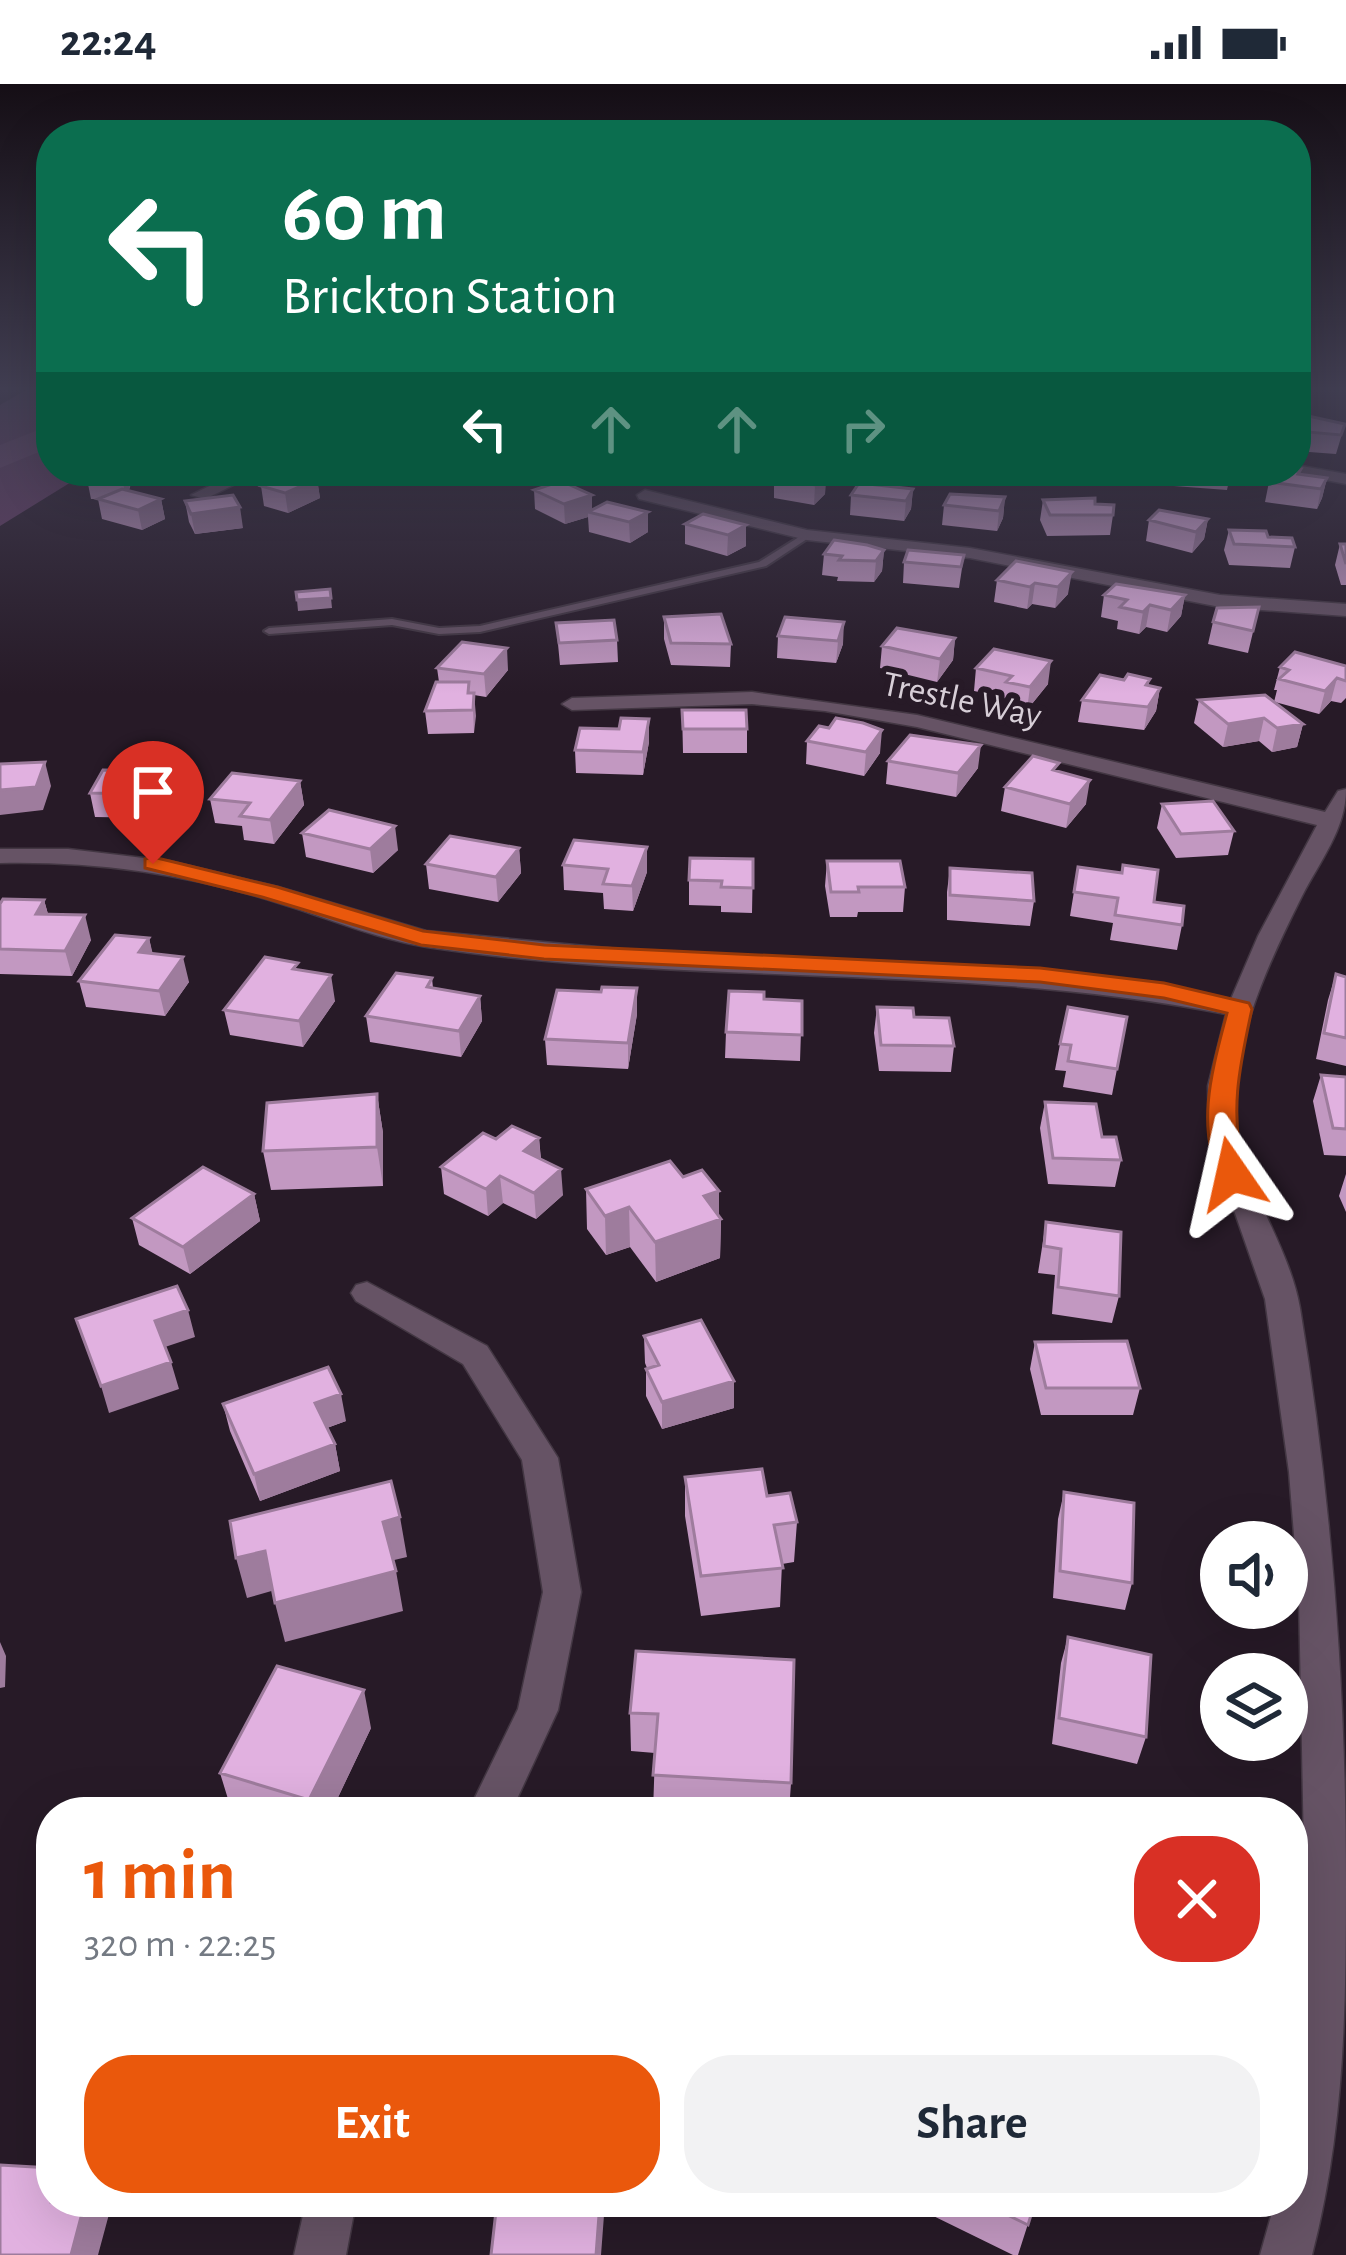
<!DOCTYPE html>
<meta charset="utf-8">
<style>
:root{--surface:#fff;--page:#f2f2f3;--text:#1f2937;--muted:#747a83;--accent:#ea580c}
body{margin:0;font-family:"Alegreya Sans",sans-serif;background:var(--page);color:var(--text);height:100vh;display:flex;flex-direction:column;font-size:45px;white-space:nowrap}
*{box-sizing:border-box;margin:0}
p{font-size:39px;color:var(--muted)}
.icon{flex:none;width:66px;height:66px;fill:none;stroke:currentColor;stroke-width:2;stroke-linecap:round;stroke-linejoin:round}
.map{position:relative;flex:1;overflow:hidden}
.drawer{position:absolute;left:36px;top:1713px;width:1272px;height:420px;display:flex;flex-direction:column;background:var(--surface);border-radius:48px;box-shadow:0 12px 48px #0002}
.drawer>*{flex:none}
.hud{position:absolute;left:36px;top:36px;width:1275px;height:366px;border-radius:48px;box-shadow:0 12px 48px #0002;background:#0b6e4f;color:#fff;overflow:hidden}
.fabs{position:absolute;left:1200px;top:1437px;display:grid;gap:24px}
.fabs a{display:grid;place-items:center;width:108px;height:108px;border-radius:50%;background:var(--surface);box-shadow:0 12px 48px #0002;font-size:60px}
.pin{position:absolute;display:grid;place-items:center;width:102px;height:102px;color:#fff;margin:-123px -51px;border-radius:50% 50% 50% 0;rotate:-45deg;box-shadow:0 0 12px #0007}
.pin .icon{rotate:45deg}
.me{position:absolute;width:132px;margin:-66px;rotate:349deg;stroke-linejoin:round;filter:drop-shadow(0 0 9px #0008)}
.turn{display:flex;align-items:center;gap:42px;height:252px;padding:0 48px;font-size:54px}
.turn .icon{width:156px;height:156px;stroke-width:2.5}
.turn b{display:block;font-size:84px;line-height:102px}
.lanes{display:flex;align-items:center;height:114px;padding:0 48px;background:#0003;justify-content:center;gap:60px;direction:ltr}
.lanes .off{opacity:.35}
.round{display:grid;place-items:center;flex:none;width:126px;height:126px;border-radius:48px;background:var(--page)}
.overview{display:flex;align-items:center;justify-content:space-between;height:204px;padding:0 48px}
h1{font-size:72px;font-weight:600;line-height:90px;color:var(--accent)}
.primary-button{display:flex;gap:24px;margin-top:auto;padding:24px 48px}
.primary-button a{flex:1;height:138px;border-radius:48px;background:var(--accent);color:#fff;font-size:48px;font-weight:600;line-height:138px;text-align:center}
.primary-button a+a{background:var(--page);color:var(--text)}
.status{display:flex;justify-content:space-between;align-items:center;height:84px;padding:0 60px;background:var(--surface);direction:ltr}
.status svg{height:33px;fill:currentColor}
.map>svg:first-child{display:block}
.forest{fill:#693f68}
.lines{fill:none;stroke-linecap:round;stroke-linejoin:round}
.river{fill:#794e78;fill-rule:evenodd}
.service-casing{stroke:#433743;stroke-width:4}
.minor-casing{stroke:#433743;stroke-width:3}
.service{fill:#665365;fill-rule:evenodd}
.minor{fill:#665365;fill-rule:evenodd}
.wall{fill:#c298c1}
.shaded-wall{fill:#9e7c9d}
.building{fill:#e1b1e0;stroke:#9e7c9d;stroke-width:3}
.route{fill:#ea580c;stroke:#983908;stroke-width:3}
.labels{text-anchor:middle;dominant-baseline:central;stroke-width:12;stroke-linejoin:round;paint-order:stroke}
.far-street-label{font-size:36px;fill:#d7ced7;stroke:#271a27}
</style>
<div class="status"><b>22:24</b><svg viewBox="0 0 49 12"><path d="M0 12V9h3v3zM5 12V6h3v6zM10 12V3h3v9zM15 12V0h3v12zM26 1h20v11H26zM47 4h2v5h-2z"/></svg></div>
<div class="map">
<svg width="1346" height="2171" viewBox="0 0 1346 2171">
<rect width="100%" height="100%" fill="#271a27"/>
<path class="forest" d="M26,306h25v81h38l-89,55v-121z"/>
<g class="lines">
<path class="river" d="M51,341v22l-51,21v-23z"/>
<g class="service-casing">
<path id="service" d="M807,448l5,3 -2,2 -44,29 -286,66 -41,2 -47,-9 -123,9 -5,-3 5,-3 123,-9 47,9 41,-2 279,-64z"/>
</g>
<g class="minor-casing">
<path id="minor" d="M1296,381l50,9v10l-56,-11z
M240,387h22l-57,28 -14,-4z
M645,406l162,40 163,18 250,47 126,9v12l-126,-9 -250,-49 -163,-18 -168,-41 -2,-4z
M752,608l165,23 408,97 13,-21 8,-2c0,40 -26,72 -44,107 -32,64 -69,141 -67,215 3,71 53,129 65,197 32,193 46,383 46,578 0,126 -2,246 -34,369h-52l15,-53h18l11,-351 -5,-254 -10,-125 -24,-173 -56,-160 -1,-53 18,-72c-267,-52 -533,-27 -799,-67 -51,-8 -99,-29 -148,-44 -91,-29 -184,-42 -279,-40v-14h68l101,12 109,26 148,44 203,19 409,19 193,30 27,-63 59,-111 -400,-98 -92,-16 -73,-7 -180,6 -10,-6 10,-6z
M367,1198l120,64 71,112 23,134 -23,118 -47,102h-43l50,-103 25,-117 -21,-132 -59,-96 -107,-63 -5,-8 5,-8z
M306,2118h50l-10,53h-52z"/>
</g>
<use href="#service" class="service"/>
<use href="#minor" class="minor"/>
</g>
<path class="wall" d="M1296,336l49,4 -9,30 -40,-3z
M1301,385l-1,5 27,4 -5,20 -5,11 -52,-7 4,-20z
M90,387h41l1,8 -3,12 32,8 4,20 -23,11 -40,-11 -4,-20h-7l-4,-20z
M315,387h52l-14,13 -37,-6z
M541,387h53v4l-21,12 19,8v14l15,-7 41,30 -18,11 -41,-11 -1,-15 -23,7 -30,-15 -1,-19 12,-4 -4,-1z
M694,387h60v3l-17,9 -43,-10z
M999,387h49l-1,5z
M1088,387h54l-4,13 -50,-9z
M1175,387h56l-4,19 -53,-4z
M826,390l-1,20 -11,11 -40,-7v-19z
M317,395l3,19 -32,15 -24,-7 -3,-20z
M913,405l-2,20 -7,12 -54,-6 1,-20z
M1005,413l-2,21 -6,13 -55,-6 2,-20z
M1043,416l52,4 18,11 -3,20 -63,1 -7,-16z
M185,417l58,27 -48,6 -6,-12z
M1208,435l-4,20 -12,14 -46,-12 3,-21z
M685,440l61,1v21l-19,10 -42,-12z
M1229,446l39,7 27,10 -5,21 -61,-3 -5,-15z
M1340,460h6v41h-5l-6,-20z
M884,466l-2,21 -8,11 -37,-1 1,-4 -16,-2 2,-21z
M964,471l-5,33 -56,-5 1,-21z
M1016,477l52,33 -13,14 -23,-4 -5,5 -33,-7 3,-22z
M1104,511h81l-4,21 -14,16 -21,-5 -7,7 -22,-5 1,-8 -17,-4z
M1259,523l-11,46 -40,-9 5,-22z
M664,533l67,27 -1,23 -59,-2 -7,-26z
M785,533l58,27 -7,19 -59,-5 1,-22z
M556,539l61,17 1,22 -58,3z
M955,554l-2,22 -16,22 -57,-14 2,-22z
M1346,582v32l-5,5 -10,-2 -12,13 -44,-12 28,22 -6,23 -25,5 -13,-11 -36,6 -29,-24 5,-23 75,2 3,-12h-3l6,-23z
M437,584l71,2 -22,27 -12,-2v38l-46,1 -3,-23 14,-29z
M976,584l72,16 -21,26 -23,-5v-8l-30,-6z
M1150,595l-2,7 12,2 -4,23 -12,19 -66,-8 4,-22 42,-20z
M682,626l65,19v24h-64z
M619,645l30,13 -6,33 -67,-2 -1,-23z
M807,657l73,12 -16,23 -58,-12z
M888,677l90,7 -22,29 -70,-13z
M162,687l5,23 -12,24 -60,-1 -5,-24z
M1058,688l28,32 -20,24 -65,-17 4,-24z
M300,697l4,24 -30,39 -30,-4 -2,-14 -27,-3 -5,-24z
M1162,720l72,27 -6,24 -52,3 -19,-30z
M302,749l96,17 -25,23 -67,-16z
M647,763v25l-14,39 -29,-2 -1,-16 -39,-3 -1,-25z
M519,764l2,25 -23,29 -69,-13 -3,-25z
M753,775l-1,54 -31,-1v-6l-32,-1v-25z
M827,777l78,26 -2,25h-45l-1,5h-27l-5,-31z
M1078,783l76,35 28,23 -5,25 -67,-10 3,-17 -43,-7z
M950,784l84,33 -4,25 -83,-6v-28z
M44,816l4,14 43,26 -19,36 -72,-2v-70z
M149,854l3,15 37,29 -24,34 -79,-9 -7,-26z
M300,886l35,31 -32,46 -73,-12 -6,-25z
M1336,890l10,3v89l-30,-7 12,-59z
M432,894l1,10 47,8 2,25 -21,36 -91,-15 -4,-26z
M764,915l38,2 -2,60 -75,-3 1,-26z
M877,923l37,10 40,29 -3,26 -72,-1 -5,-38z
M637,930l-9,55 -81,-4 -2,-26z
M1127,933l-15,78 -49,-8 3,-16 -11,-1 5,-26z
M1321,991l25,2v79l-22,-1 -11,-54z
M377,1010l6,39v53l-112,4 -8,-39z
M1045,1018l76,58 -6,27 -67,-3 -8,-56z
M539,1054l2,21 22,36 -27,24 -33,-16 -15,13 -44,-22 -3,-27z
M1346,1090v38l-7,-16z
M683,1093l38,42 -1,39 -64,24 -26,-35 -24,8 -19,-26 -1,-40z
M254,1110l6,27 -70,53 -51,-29 -7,-27z
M1046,1138l73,74 -7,27 -60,-9 3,-39 -17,-2z
M644,1252l90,72 -72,21 -16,-33v-27l1,-1 -2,-5z
M1035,1258l105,46 -7,27h-92l-11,-46z
M223,1320l123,17 -19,7 8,16 5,27 -80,30 -30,-70z
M685,1393l82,19 30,26 -3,40 -12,2 -2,43 -79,9 -16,-100z
M1064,1408l68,91 -7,27 -72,-12 5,-79z
M1068,1553l78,100 -9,27 -85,-20 9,-81z
M636,1567l155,132 -2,29h-136l2,-59 -24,-2 -1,-38z
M371,1644l-40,84h-99l-12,-39z
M914,2118h121l-17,53h-5l-100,-49z"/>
<path class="shaded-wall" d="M125,387h6l1,8 -6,19 -4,-20z
M152,387h19l-18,5z
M352,387h15l-14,13z
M566,387h28v4l-27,15z
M737,387h17v3l-17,9z
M826,390l-1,20 -11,11 1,-20z
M1327,394l-5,20 -5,11 4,-20z
M317,395l3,19 -32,15 -3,-20z
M913,405l-2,20 -7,12 2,-20z
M592,411v18l-4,-1v5l-23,7 -1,-20z
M1005,413l-2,21 -6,13 2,-20z
M161,415l4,20 -23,11 -4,-20z
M240,423l3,21 -48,6 -4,-20z
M648,428v20l-18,11 -1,-21z
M1208,435l-4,20 -12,14 4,-21z
M746,441v21l-19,10 1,-21z
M884,466l-2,21 -8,11 2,-21z
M1072,488l-4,22 -13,14 3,-21z
M1035,499l-3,21 -5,5 3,-22z
M1185,511l-4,21 -14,16 4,-22z
M331,514l1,10 -34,3 -1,-11z
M1150,521l-4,22 -7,7 4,-22z
M844,538l-1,22 -7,19 2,-22z
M955,554l-2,22 -16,22 3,-23z
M507,564l1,22 -22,27 -2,-23z
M1051,577l-3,23 -21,26 3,-23z
M1337,594l-6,23 -12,13 6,-23z
M1160,604l-4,23 -12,19 4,-23z
M474,609l2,23 -2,17 -1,-23z
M1264,634l-5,23 -36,6 5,-23z
M649,635v23l-6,33v-23z
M1303,640l-6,23 -25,5 5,-24z
M882,646l-2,23 -16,23 2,-24z
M981,661l-3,23 -22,29 2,-24z
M45,678l6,24 -8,24 -43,5v-25z
M162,687l5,23 -12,24 -5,-24z
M1090,696l-4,24 -20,24 4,-24z
M300,697l4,24 -30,39 -4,-24z
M395,742l3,24 -25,23 -3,-24z
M647,763v25l-14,39 -1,-25z
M519,764l2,25 -23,29 -2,-25z
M44,816l7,25 -15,-11z
M85,831l6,25 -19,36 -7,-25z
M149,854l6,25 -16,-11z
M183,873l6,25 -24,34 -6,-25z
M331,891l4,26 -32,46 -4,-26z
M637,904v26l-9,55v-26z
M480,912l2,25 -21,36 -2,-26z
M377,1010l6,39v53l-6,-39z
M539,1054l2,26 -17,-13z
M561,1085l2,26 -27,24 -2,-26z
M500,1092l3,27 -15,13 -2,-27z
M719,1107v28h2l-1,39 -64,24 -1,-40 49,-46z
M254,1110l6,27 -70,53 -7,-27z
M629,1123l1,40 -24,8 -1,-39z
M188,1226l7,27 -33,11 -7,-27z
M171,1278l8,27 -70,24 -8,-27z
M734,1297v27l-72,21v-27z
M341,1310l5,27 -25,9 -6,-27z
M335,1360l5,27 -80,30 -6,-27z
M400,1433l7,40 -17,4 -7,-39z
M265,1467l10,39 -28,8 -11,-40z
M396,1487l7,40 -118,31 -10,-39z
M0,1558l6,14 -1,31 -5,1z
M364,1606l7,38 -40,84h-19l-3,-12z
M85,2118l27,1 -14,52h-27z
M600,2118h5l-4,53h-5z"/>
<path class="building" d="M1299,330l46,10 -4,11 -45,-4v-11z
M1296,385h5l-3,5 29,4 -6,11 -52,-7 6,-11h21z
M90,387h35l-3,7 -35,1z
M284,387h6l27,8 -32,14 -24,-7z
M783,387h21l22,3 -11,11 -41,-6z
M561,397l31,14 -28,9 -30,-14z
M859,399l54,6 -7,12 -55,-6z
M122,405l39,10 -23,11 -40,-11z
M950,410l55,3 -6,14 -55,-6z
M233,411l7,12 -49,7 -6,-13z
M1095,414v6l19,1 -1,10h-63l-7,-15z
M607,418l41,10 -19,10 -41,-10z
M1159,426l49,9 -12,13 -47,-12z
M703,430l43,11 -18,10 -43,-11z
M1229,446l37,1 2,6 24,1 3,9 -61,-3z
M834,456l33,5 17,5 -8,11 -37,-1 3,-4 -18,-2z
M1340,460h6v20z
M908,466l56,5 -3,12 -57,-5z
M1016,477l56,11 -14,15 -23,-4 -5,4 -33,-7z
M1116,500l69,11 -14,15 -21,-5 -7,7 -23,-5 7,-7 -23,-5z
M330,505l1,9 -34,2 -1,-8z
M1259,523l-6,24 -40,-9 4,-14z
M721,530l10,30 -60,-1 -7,-26z
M785,533l59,5 -6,19 -60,-5z
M614,536l3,20 -58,3 -3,-20z
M897,544l58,10 -15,21 -58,-13z
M462,558l45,6 -23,26 -47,-6z
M994,565l57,12 -21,26 -24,-5 6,-6 -36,-8z
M1295,568l51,14v15l-9,-3 -12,13 -46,-12 10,-9 -9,-3z
M1128,590l22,5 -4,6 14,3 -12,19 -66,-7 18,-25 24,5z
M436,598h33l-1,11h6l-1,17 -48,1z
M1265,611l38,29 -26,4 -13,-10 -36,6 -29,-24z
M682,626h64l1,19h-64z
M621,634l28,1 -6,33 -68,-2 5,-22 39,1z
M836,634l27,5 19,7 -16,22 -59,-11 12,-15 10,2z
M910,651l71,10 -23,28 -70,-12z
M1033,672l26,7 -6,7 37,10 -20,24 -65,-17z
M45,678l-9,25 -36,3v-26z
M103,686l59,1 -12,23 -60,-1z
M232,689l68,8 -30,39 -30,-4 10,-13 -40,-4z
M1213,717l21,30 -53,3 -19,-30z
M329,726l66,16 -25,23 -68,-16z
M450,752l69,12 -23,29 -70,-13z
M574,756l73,7 -15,39 -29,-2 5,-15 -45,-4z
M690,774l63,1v29l-32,-1 1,-6 -33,-1z
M827,777h73l5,26h-47l1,5h-28z
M1123,781l35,5 -4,32 30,4 -2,19 -67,-10 3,-17 -44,-6 4,-25 44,6z
M950,784l82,5 2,28 -84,-6z
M3,815l41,1 -8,14 49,1 -20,36 -65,-2v-45z
M115,851l34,3 -10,14 44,5 -24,34 -80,-10z
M265,873l33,6 -5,6 38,6 -32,46 -75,-11z
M396,889l36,5 -5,9 53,9 -21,35 -93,-15z
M1336,890l10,3v61l-22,-5z
M602,903l35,1 -9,55 -83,-4 12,-49 44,2z
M729,907l35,1v7l38,2v34l-76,-3z
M877,923l36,1 1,9 35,1 5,28 -73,-1z
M1068,923l59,10 -10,52 -49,-8 3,-16 -11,-1z
M1321,991l25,2v52l-13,-1z
M377,1010v53l-114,4 4,-48z
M1045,1018l51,2 6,33h14l5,23 -68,-2z
M512,1042l27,12 -15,13 37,18 -27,24 -34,-17 -14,13 -45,-22 42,-34 13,6z
M670,1077l13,16 19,-7 17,21 -15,5 17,23 -66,23 -26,-35 -24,9 -19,-27z
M203,1083l51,27 -71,53 -51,-29z
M1046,1138l75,10 -2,64 -61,-9 3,-38 -17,-3z
M177,1202l11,24 -33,11 16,41 -70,24 -25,-67z
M701,1236l33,61 -72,21 -16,-33 13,-4 -15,-29z
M1127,1257l13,47h-94l-11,-46z
M328,1283l13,27 -26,9 20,41 -81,30 -31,-70z
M762,1385l5,27 23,-3 7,29 -23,3 9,43 -82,8 -16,-99z
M391,1397l9,36 -17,5 13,49 -121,32 -10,-52 -29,7 -6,-37z
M1064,1408l70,11 -2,80 -72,-12z
M1068,1553l83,18 -5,82 -87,-19z
M636,1567l158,9 -3,123 -138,-8 5,-61 -28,-1z
M277,1582l87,24 -55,110 -89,-27z
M1047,1718l60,10h-60z
M0,2081l51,3v34h34l-14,53h-71z
M497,2118h103l-4,53h-105z
M981,2118h54l-7,23z"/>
<linearGradient id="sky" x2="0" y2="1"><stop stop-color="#150e15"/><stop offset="0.5" stop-color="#413e52"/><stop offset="1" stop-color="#413e52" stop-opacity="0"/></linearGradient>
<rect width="1346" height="610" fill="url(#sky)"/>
<path class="route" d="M153,773l124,30 146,44 121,14 496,23 124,15 85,20 3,6c-13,59 -23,105 -7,165l-13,9 -10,-3c-28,-53 -9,-113 5,-167l-63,-15 -124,-16 -496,-23 -123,-14 -159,-48 -117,-29v-9z"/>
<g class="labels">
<g class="far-street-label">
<text transform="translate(962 616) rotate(12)">Trestle Way</text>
</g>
</g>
</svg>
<div class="fabs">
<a><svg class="icon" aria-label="sound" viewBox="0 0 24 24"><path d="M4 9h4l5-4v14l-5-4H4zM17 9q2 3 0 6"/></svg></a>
<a><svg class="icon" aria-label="layers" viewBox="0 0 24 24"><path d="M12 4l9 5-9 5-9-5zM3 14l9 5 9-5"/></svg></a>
</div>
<div class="pin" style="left:153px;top:780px;background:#d93025"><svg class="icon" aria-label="arrive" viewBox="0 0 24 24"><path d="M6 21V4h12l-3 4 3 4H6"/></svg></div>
<svg class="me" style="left:1232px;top:1090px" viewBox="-20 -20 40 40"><path d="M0-17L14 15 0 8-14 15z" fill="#ea580c" stroke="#fff" stroke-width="4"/></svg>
<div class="hud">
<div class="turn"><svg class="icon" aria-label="left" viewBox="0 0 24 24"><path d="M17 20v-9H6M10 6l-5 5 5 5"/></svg><div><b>60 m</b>Brickton Station</div></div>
<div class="lanes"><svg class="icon" aria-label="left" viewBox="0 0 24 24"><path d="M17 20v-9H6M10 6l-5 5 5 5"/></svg><svg class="icon off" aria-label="ahead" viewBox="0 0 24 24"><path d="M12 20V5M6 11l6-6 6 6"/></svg><svg class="icon off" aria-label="ahead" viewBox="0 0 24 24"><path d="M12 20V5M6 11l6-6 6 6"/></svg><svg class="icon off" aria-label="right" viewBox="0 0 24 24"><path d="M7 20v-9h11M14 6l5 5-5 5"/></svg></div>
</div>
<section class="drawer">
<div class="overview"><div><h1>1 min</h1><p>320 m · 22:25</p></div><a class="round" style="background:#d93025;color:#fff"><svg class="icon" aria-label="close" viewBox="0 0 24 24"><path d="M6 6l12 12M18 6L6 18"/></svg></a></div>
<div class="primary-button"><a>Exit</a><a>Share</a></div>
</section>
</div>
